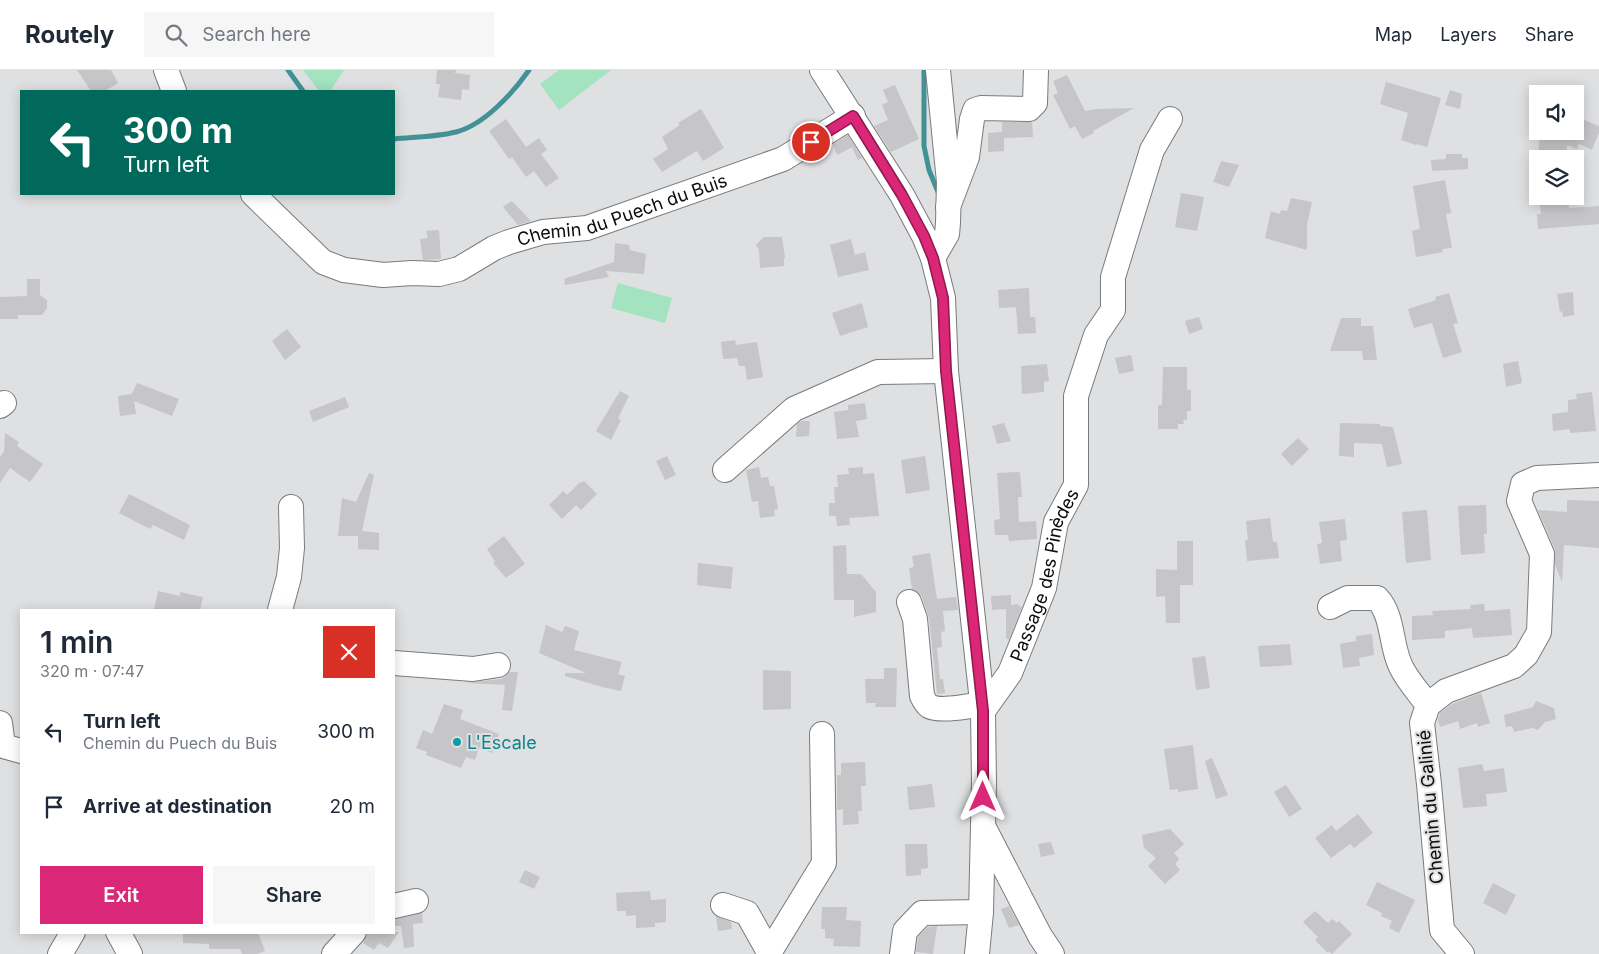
<!DOCTYPE html>
<meta charset="utf-8">
<style>
:root{--surface:#fff;--page:#f6f6f7;--text:#1f2937;--muted:#747a83;--line:#e0e1e3;--accent:#db2777}
body{margin:0;font-family:Inter,sans-serif;background:var(--page);color:var(--text);height:100vh;display:flex;flex-direction:column;font-size:19px;white-space:nowrap}
*{box-sizing:border-box;margin:0}
p{font-size:16px;color:var(--muted)}
.icon{flex:none;width:28px;height:28px;fill:none;stroke:currentColor;stroke-width:2;stroke-linecap:round;stroke-linejoin:round}
.map{position:relative;flex:1;overflow:hidden}
.panel{position:absolute;left:20px;top:539px;width:375px;height:325px;display:flex;flex-direction:column;background:var(--surface);border-radius:0px;box-shadow:0 2px 12px #0003}
.panel>*{flex:none}
.guide{position:absolute;left:20px;top:20px;width:375px;height:105px;border-radius:0px;box-shadow:0 2px 12px #0003;background:#00695c;color:#fff;overflow:hidden}
.controls{position:absolute;left:1529px;top:15px;display:grid;gap:10px}
.controls a{display:grid;place-items:center;width:55px;height:55px;border-radius:0px;background:var(--surface);box-shadow:0 2px 12px #0003;font-size:25px}
.pin{position:absolute;display:grid;place-items:center;width:42px;height:42px;color:#fff;margin:-21px;border:2px solid #fff;border-radius:50%;box-shadow:0 1px 5px #0007}
.me{position:absolute;width:55px;margin:-28px;rotate:0deg;stroke-linejoin:round;filter:drop-shadow(0 0 4px #0008)}
.turn{display:flex;align-items:center;gap:18px;height:105px;padding:0 20px;font-size:22px}
.turn .icon{width:65px;height:65px;stroke-width:2.5}
.turn b{display:block;font-size:35px;line-height:42px}
.round{display:grid;place-items:center;flex:none;width:52px;height:52px;border-radius:0px;background:var(--page)}
.head{display:flex;align-items:center;justify-content:space-between;height:85px;padding:0 20px}
h1{font-size:30px;font-weight:600;line-height:38px}
.action{display:flex;gap:10px;margin-top:auto;padding:10px 20px}
.action a{flex:1;height:58px;border-radius:0px;background:var(--accent);color:#fff;font-size:20px;font-weight:600;line-height:58px;text-align:center}
.action a+a{background:var(--page);color:var(--text)}
ul{padding:0;list-style:none}
li{display:flex;align-items:center;gap:15px;height:75px;padding:0 20px}
li div{flex:1}
li b{display:block;font-size:19px}
li em{font-style:normal}
header{display:flex;align-items:center;gap:30px;box-sizing:border-box;height:70px;padding:0 25px;background:var(--surface);border-bottom:1px solid var(--line)}
header strong{font-size:24px}
nav{display:flex;gap:28px;margin-inline-start:auto;font-size:18px}
.search{width:350px;height:45px;background:var(--page);display:flex;align-items:center;gap:12px;box-sizing:border-box;padding:0 18px;border-radius:0px;color:var(--muted);font-size:19px}
.map>svg:first-child{display:block}
.green{fill:#a3e3bf}
.lines{fill:none;stroke-linecap:round;stroke-linejoin:round}
.stream{stroke:#439196;stroke-width:5}
.building{fill:#c6c5c8}
.minor-casing{stroke:#797b7d;stroke-width:26}
.minor{stroke:#fff;stroke-width:24}
.route-casing{stroke:#8e194d;stroke-width:12}
.route{stroke:#db2777;stroke-width:9}
.culture-dot{fill:#0f9aa8;stroke:#dee0e2;stroke-width:2}
.labels{text-anchor:middle;dominant-baseline:central;stroke-width:4;stroke-linejoin:round;paint-order:stroke}
.street-label{font-size:18px;fill:#0c0c0d;stroke:#dee0e2}
.culture-label{font-size:18px;fill:#0d838f;stroke:#dee0e2;text-anchor:start}
</style>
<header>
<strong>Routely</strong>
<div class="search"><svg class="icon" aria-label="search" viewBox="0 0 24 24"><circle cx="10" cy="10" r="6"/><path d="M15 15l6 6"/></svg>Search here</div>
<nav><a>Map</a><a>Layers</a><a>Share</a></nav>
</header>
<div class="map">
<svg width="1599" height="884" viewBox="0 0 1599 884">
<rect width="100%" height="100%" fill="#dee0e2"/>
<path class="green" d="M303,0h41l-14,21h-11z
M559,0h52l-52,40 -19,-26z
M618,213l54,15 -7,25 -54,-15z"/>
<g class="lines">
<path class="stream" d="M288,0l15,21
M924,0v76l5,24 9,22
M394,69c20,-2 42,-2 62,-7 28,-7 57,-39 73,-62"/>
</g>
<path class="building" d="M77,0h34l7,13 -13,8h-14z
M437,0h19l-1,3 15,2 -1,15 -7,-1 -1,11 -23,-3 2,-13h-4z
M1067,5l18,36 13,-2 36,-1 -41,23 1,2 -12,6 -7,-13 -5,3 -17,-34 5,-2 -5,-12z
M1386,12l55,16 -14,49 -11,-3v1l-15,-5 7,-27 -28,-9z
M895,15l24,54 -28,13 -17,-26 14,-6 -6,-15 6,-3 -5,-12z
M1450,20l12,4 -2,15 -15,-4z
M701,39l23,39 -21,13 -6,-10 -35,21 -9,-13 15,-10 -6,-12 18,-12 -2,-2z
M1575,46l24,10v7l-7,17 -13,-6 -2,5 -10,-4 -1,14h-28l2,-26 -4,-2h39z
M506,49l20,28 13,-9 8,12 -6,4 18,24 -13,9 -12,-16 -8,6 -14,-20 -3,2 -20,-28z
M1002,52h30l1,15 -29,1v13l-16,1v-19l14,-1z
M848,65l14,23 -4,2 -6,-13 -15,8 -4,-11z
M1446,84h16v4h6v11l-36,2 -1,-11 15,-1z
M1221,91l18,4 -10,22 -16,-5z
M1445,110l6,33 -5,1 6,34 -10,1 1,3 -27,5 -4,-26 8,-2 -7,-43z
M1181,123l23,4 -7,34 -22,-4z
M1539,126h29l1,12 30,-2v18l-61,5 -1,-15h4z
M1291,128l21,4 -5,23v25l-42,-12 6,-27 9,3 1,-4 6,1z
M512,131l19,20 -13,4 -15,-18z
M439,160l2,29 -18,1 -3,-21 8,-1 -2,-7z
M764,167h18l3,21h-1v8l-24,2 -1,-18 -3,-5z
M851,169l4,16 10,-3 4,18 -31,7 -8,-32z
M615,173l14,2 1,5 16,4 -2,20 -38,-3 3,6 -44,8 -1,-6 50,-17z
M27,209h13v16l7,5v8l-5,7h-24v4h-18v-22l27,-1z
M1029,218l1,29h5l1,16 -18,1 -2,-27 -17,1 -1,-18z
M1573,222l1,23 -11,2 -1,-6 -2,1 -3,-18z
M1449,223l9,30 -5,1 9,28 -19,6 -11,-35 -18,5 -6,-19 28,-9 -1,-3z
M862,233l6,24 -28,9 -8,-23z
M1199,247l4,12 -14,5 -4,-13z
M1341,248h20v8h12l4,34h-14l-1,-9h-32z
M287,259l14,18 -16,13 -13,-19z
M735,270l1,5 21,-3 6,35 -16,3 -2,-14h-6l-2,-8 -14,1 -2,-17z
M1131,285l3,16 -15,3 -4,-16z
M1518,291l4,22 -16,4 -3,-23z
M1047,294l2,17 -5,1v10l-22,2 -1,-28z
M1163,297h24v23h4v21h-4v9h-4l1,4h-6v5h-20v-24h4z
M137,313l42,16 -7,17 -38,-15 2,13 -16,2 -2,-20 14,-2z
M620,321l9,5 -11,22 3,2 -10,20 -15,-9z
M1592,322l4,39 -26,2v-4l-17,2 -1,-17 16,-2v-12l9,-1 -1,-5z
M345,327l4,10 -36,15 -4,-11z
M865,333l2,16 -11,2 3,16 -22,2 -3,-27 14,-2v-5z
M801,351h9l-1,15 -13,1 1,-13z
M1004,353l7,18 -14,3 -5,-18z
M1340,353l40,1v2l13,1 9,37 -15,3 -5,-23 -28,-1v14l-15,-1z
M5,363l14,9 -2,4 26,18 -13,18 -20,-14 -10,15v-26l4,-6z
M1298,368l11,11 -17,17 -11,-12z
M667,386l9,19 -11,5 -9,-19z
M925,386l5,34 -24,4 -5,-34z
M759,397l2,11 7,-1 2,9h4l4,23 -4,1 1,6 -15,2 -2,-17 -6,1 -6,-32z
M863,397v7l11,-1 5,43 -30,2 1,7 -13,1 -1,-10h-7v-13h6l-1,-16h4l-1,-12 12,-1 -1,-6z
M1020,402l2,25h-4l1,25 17,-1 1,18 -28,2 -1,-6h-13l-1,-15 6,-1 -3,-46z
M369,403l5,2 -12,56 17,2v17l-21,-1v-13h-20l4,-38 14,4z
M584,411l13,13 -16,16 -5,-5 -14,14 -13,-14 14,-14 4,4 13,-13 1,1z
M129,424l61,31 -6,15 -31,-15 -3,4 -31,-16z
M1567,430l32,1v47l-35,-3 -2,37 -7,-17v-16l-17,-39 29,2z
M1486,435l1,29h-3l1,19 -24,2 -3,-49z
M1427,440l4,50 -25,3 -4,-51z
M1270,448l3,24h4l2,16 -32,3 -2,-21h3l-2,-19z
M1345,449l2,21 -7,1 2,20 -22,3 -3,-20 5,-1 -3,-21z
M504,466l21,28 -19,14 -13,-15 2,-1 -8,-13z
M1177,471h16v44h-13v38h-14l-1,-27 -9,1v-28l21,1z
M846,475l1,29h14l15,18v20l-22,5v-17h-20l-1,-54z
M930,483l7,46 19,-2 2,13 -15,1 2,20 -4,1 1,15 -5,1 3,31h3l2,14 -8,1 -8,-76 -7,-21 -4,-5 -6,-3 -3,-21 5,-1 -2,-11z
M698,493l35,4 -2,22 -34,-4z
M158,521l22,5v-4l23,5 -3,13h-46z
M1011,525v10l7,-1 2,3 2,-1 -13,34 -3,-2v-29l-14,1 -1,-14z
M1484,534l1,7 25,-2 2,26 -39,3 -1,-10 -27,3v7l-33,2v-24l21,-1 -1,-4 39,-2 -1,-4z
M546,555l16,7 3,-6 14,5 -5,19 48,12 -4,12 7,2 -4,15 -19,-4 -37,-11v-3h21l-47,-20z
M1372,564l2,21 -15,3 1,8 -17,2 -3,-24 16,-3v-5z
M1290,574l2,21 -32,2 -2,-21z
M1205,586l5,32 -14,2 -4,-32z
M884,598h13l-1,39h-21l1,-4h-10l-1,-24h19z
M763,600l28,1v38l-28,1z
M509,602h9l-6,39 -10,-1 3,-25 -39,-2 34,-4 6,-3z
M1481,623l9,30 -12,4 -1,-4 -17,6 -2,-8 -18,6 -2,-7 2,-7 12,-9z
M1536,631l18,7 2,11 -11,3 -7,8 -6,-2 -18,4 -2,-6 -6,1 -2,-12 29,-8z
M444,634l19,6 -3,9 39,15 -7,19 -13,-5 -4,12 -9,-3 -5,11 -35,-13 1,-3 -11,-4 7,-18 9,4z
M1193,675l5,44 -20,3v-3l-8,1 -6,-41z
M1212,688l16,37 -12,4 -11,-38z
M865,692l1,24h-5l1,25h-4l1,13 -16,1v-16l-6,1v-35h4v-12z
M1482,694l2,7 20,-3 3,24 -21,2 1,12 -24,2 -5,-40z
M932,714l3,23 -26,3 -2,-23z
M1286,715l16,24 -13,8 -15,-25z
M1358,744l15,19 -19,15 -4,-4 -19,14 -16,-20 17,-13 4,6z
M1170,759l14,15 -10,9 5,6 -4,5 5,6 -15,14 -17,-18 8,-8 -12,-10 -2,-13z
M1051,772l4,12 -14,3 -3,-13z
M905,774h22l1,24 -7,1v6l-15,1z
M525,800l15,7 -6,12 -15,-7z
M1377,812l38,18 -16,33 -10,-5 3,-7 -11,-5 1,-3 -16,-8z
M1493,813l23,12 -10,20 -23,-12z
M650,821l1,9 15,-1v23l-11,1v4l-19,1v-13l-10,1v-5h-9l-1,-18z
M1009,836l10,19 -10,3 -8,-19z
M822,837h25l-1,13 15,1 -1,26 -27,-1 1,-7 -9,-1v-9h-4z
M1315,841l13,12 4,-4 5,4 2,-2 13,13 -20,20 -3,-3 -1,2 -13,-13 3,-3 -15,-15z
M422,843l1,10 -10,1 1,23 -10,1 -3,-22h-7v-7z
M716,846l15,6 1,7 -14,2z
M937,856l-4,28 -17,-2 2,-15 10,-10z
M183,862h75l7,19 -8,3h-15l-2,-5h-31v-5l-26,-1z
M367,862h32l-11,16 -9,-5 -5,7 -11,-7 4,-7z"/>
<g class="lines">
<g class="minor-casing">
<g id="minor">
<path d="M166,0l8,21"/>
<path d="M822,0l80,125 22,41 9,22 10,40 3,73 37,340 1,72 -3,129 -4,42"/>
<path id="s1" d="M253,124l70,68 21,8 39,5 29,-2 27,1 20,-5 35,-21 15,-6 34,-10 44,-4 196,-69 70,-43"/>
<path d="M948,137l19,-50 5,-38 3,-9 6,-2 48,1 6,-6 1,-33"/>
<path d="M933,188l14,-24 1,-11 1,-41 -11,-112"/>
<path d="M0,336l4,-3"/>
<path d="M725,400l69,-61 84,-37 68,-1"/>
<path d="M909,532l6,17 7,77c2,4 4,8 7,10 10,6 42,0 53,-2"/>
<path d="M1330,537l18,-9h29c17,18 13,47 24,69 7,14 18,26 27,38"/>
<path d="M280,540l9,-33 3,-29 -1,-41"/>
<path d="M394,593l79,6 25,-4"/>
<path id="s2" d="M983,641l27,-38 34,-85 12,-66 20,-37v-89l20,-61 17,-25v-33l39,-127 18,-31"/>
<path d="M0,653l3,23 18,5"/>
<path d="M983,756l57,110 12,18"/>
<path d="M723,835l24,8 23,41"/>
<path d="M394,836l22,-5"/>
<path d="M118,862l12,22"/>
<path d="M769,883l55,-90 -2,-129"/>
<path d="M60,884l13,-22"/>
<path d="M334,884l20,-22"/>
<path d="M902,884l3,-23 17,-18 59,-1"/>
<path d="M1462,884l-20,-24 -13,-146 -7,-61 6,-18 18,-14 68,-25 12,-11 13,-23 3,-78 -23,-53 4,-17 14,-6 62,-3"/>
</g>
</g>
<use href="#minor" class="minor"/>
</g>
<g class="lines">
<g class="route-casing">
<path id="route" d="M811,72l42,-26 49,79 22,41 9,22 10,40 3,73 37,340v86"/>
</g>
<use href="#route" class="route"/>
</g>
<circle class="culture-dot" cx="457" cy="672" r="5"/>
<g class="labels">
<g class="street-label">
<text stroke="none"><textPath href="#s1" startOffset="411">Chemin du Puech du Buis</textPath></text>
<text stroke="none"><textPath href="#s2" startOffset="151">Passage des Pinèdes</textPath></text>
<text transform="translate(1430 737) rotate(-95)">Chemin du Galinié</text>
</g>
<g class="culture-label">
<text x="467" y="672">L'Escale</text>
</g>
</g>
</svg>
<div class="controls">
<a><svg class="icon" aria-label="sound" viewBox="0 0 24 24"><path d="M4 9h4l5-4v14l-5-4H4zM17 9q2 3 0 6"/></svg></a>
<a><svg class="icon" aria-label="layers" viewBox="0 0 24 24"><path d="M12 4l9 5-9 5-9-5zM3 14l9 5 9-5"/></svg></a>
</div>
<div class="pin" style="left:811px;top:72px;background:#d93025"><svg class="icon" aria-label="arrive" viewBox="0 0 24 24"><path d="M6 21V4h12l-3 4 3 4H6"/></svg></div>
<svg class="me" style="left:983px;top:727px" viewBox="-20 -20 40 40"><path d="M0-17L14 15 0 8-14 15z" fill="#db2777" stroke="#fff" stroke-width="4"/></svg>
<div class="guide">
<div class="turn"><svg class="icon" aria-label="left" viewBox="0 0 24 24"><path d="M17 20v-9H6M10 6l-5 5 5 5"/></svg><div><b>300 m</b>Turn left</div></div>
</div>
<section class="panel">
<div class="head"><div><h1>1 min</h1><p>320 m · 07:47</p></div><a class="round" style="background:#d93025;color:#fff"><svg class="icon" aria-label="close" viewBox="0 0 24 24"><path d="M6 6l12 12M18 6L6 18"/></svg></a></div>
<ul>
<li><svg class="icon" aria-label="left" viewBox="0 0 24 24"><path d="M17 20v-9H6M10 6l-5 5 5 5"/></svg><div><b>Turn left</b><p>Chemin du Puech du Buis</p></div><em>300 m</em></li>
<li><svg class="icon" aria-label="arrive" viewBox="0 0 24 24"><path d="M6 21V4h12l-3 4 3 4H6"/></svg><div><b>Arrive at destination</b></div><em>20 m</em></li>
</ul>
<div class="action"><a>Exit</a><a>Share</a></div>
</section>
</div>
